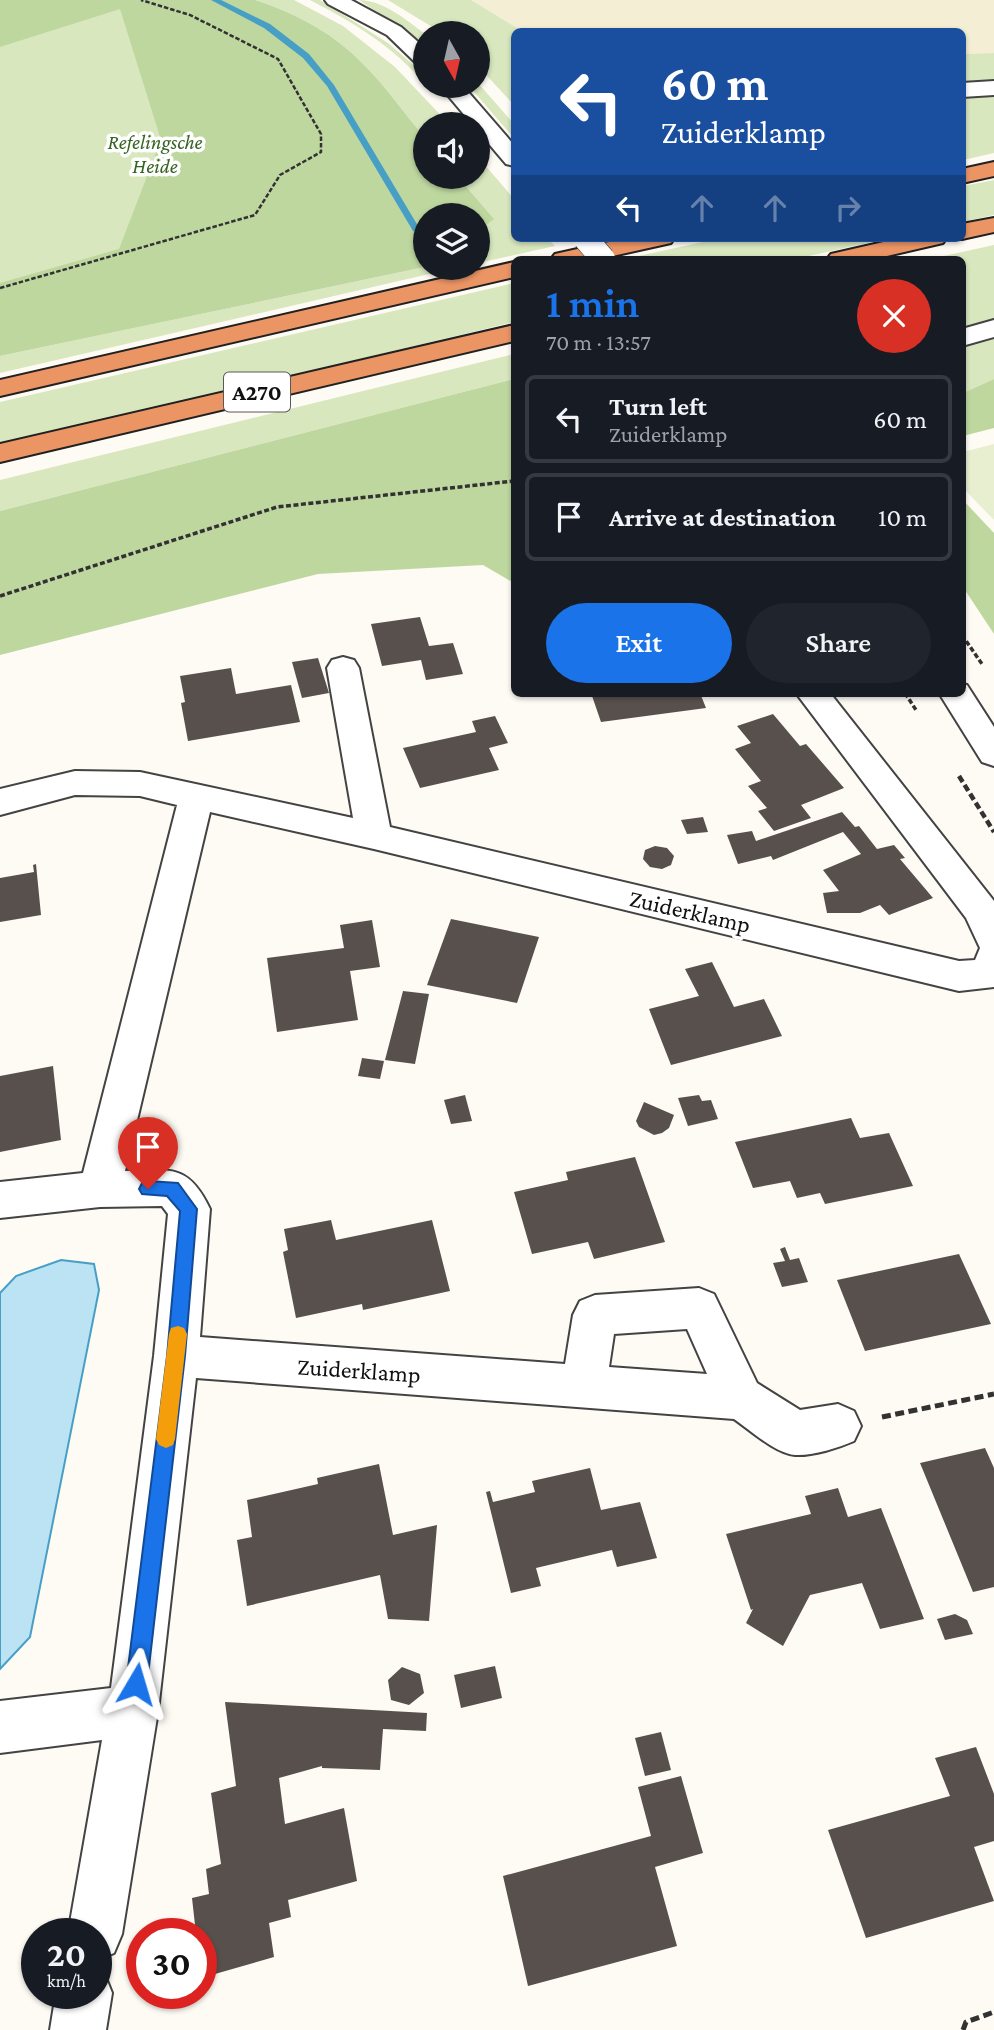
<!DOCTYPE html>
<meta charset="utf-8">
<style>
:root{--surface:#171b24;--page:#20242c;--text:#f1f3f6;--muted:#9ea1a6;--line:#363941;--accent:#1a73e8}
body{margin:0;font-family:"Crimson Pro",serif;background:var(--page);color:var(--text);height:100vh;display:flex;flex-direction:column;font-size:26px;white-space:nowrap}
*{box-sizing:border-box;margin:0}
p{font-size:23px;color:var(--muted)}
.icon{flex:none;width:38px;height:38px;fill:none;stroke:currentColor;stroke-width:2;stroke-linecap:round;stroke-linejoin:round}
.map{position:relative;flex:1;overflow:hidden}
.details{position:absolute;left:511px;top:256px;width:455px;height:441px;display:flex;flex-direction:column;background:var(--surface);border-radius:10px;box-shadow:0 2px 5px #0004}
.details>*{flex:none}
.top-card{position:absolute;left:511px;top:28px;width:455px;height:214px;border-radius:10px;box-shadow:0 2px 5px #0004;background:#1a4fa0;color:#fff;overflow:hidden}
.needle{width:46px;rotate:172deg}
.buttons{position:absolute;left:413px;top:21px;display:grid;gap:14px}
.buttons a{display:grid;place-items:center;width:77px;height:77px;border-radius:50%;background:var(--surface);box-shadow:0 2px 5px #0004;font-size:35px}
.speed{position:absolute;left:21px;top:1918px;display:flex;gap:14px;font-size:35px;font-weight:700;text-align:center}
.speed>*{display:grid;place-content:center;width:91px;height:91px;border-radius:50%;background:var(--surface);box-shadow:0 2px 5px #0004;line-height:1}
.speed small{font-size:18px;font-weight:400}
.speed .limit{border:10px solid #d22;background:#fff;color:#111}
.pin{position:absolute;display:grid;place-items:center;width:60px;height:60px;color:#fff;margin:-72px -30px;border-radius:50% 50% 50% 0;rotate:-45deg;box-shadow:0 0 7px #0007}
.pin .icon{rotate:45deg}
.me{position:absolute;width:77px;margin:-38px;rotate:7deg;stroke-linejoin:round;filter:drop-shadow(0 0 5px #0008)}
.turn{display:flex;align-items:center;gap:24px;height:147px;padding:0 35px;font-size:32px}
.turn .icon{width:91px;height:91px;stroke-width:2.5}
.turn b{display:block;font-size:49px;line-height:60px}
.lanes{display:flex;align-items:center;height:66px;padding:0 35px;background:#0003;justify-content:center;gap:35px;direction:ltr}
.lanes .off{opacity:.35}
.round{display:grid;place-items:center;flex:none;width:74px;height:74px;border-radius:37px;background:var(--page)}
.head{display:flex;align-items:center;justify-content:space-between;height:119px;padding:0 35px}
h1{font-size:42px;font-weight:600;line-height:52px;color:var(--accent)}
.primary-button{display:flex;gap:14px;margin-top:auto;padding:14px 35px}
.primary-button a{flex:1;height:80px;border-radius:42px;background:var(--accent);color:#fff;font-size:28px;font-weight:600;line-height:80px;text-align:center}
.primary-button a+a{background:var(--page);color:var(--text)}
ul{padding:0;list-style:none}
li{display:flex;align-items:center;gap:21px;height:88px;margin:0 14px 10px;padding:0 21px;border:4px solid var(--line);border-radius:10px}
li div{flex:1}
li b{display:block;font-size:26px}
li em{font-style:normal}
.map>svg:first-child{display:block}
.farmland{fill:#f3eed4}
.green{fill:#d8e7be}
.forest{fill:#bed79f}
.pitch{fill:#e7efd0}
.water{fill:#bbe3f3;stroke:#479fc5;stroke-width:2}
.lines{fill:none;stroke-linecap:round;stroke-linejoin:round}
.stream{fill:#479fc5;fill-rule:evenodd}
.building{fill:#58504d}
.minor-casing{stroke:#434343;stroke-width:4}
.highway-casing{stroke:#212121;stroke-width:4}
.path-far3{stroke:#323232;stroke-width:2.5;stroke-dasharray:4.5 2;stroke-linecap:butt}
.path-far2{stroke:#323232;stroke-width:3.5;stroke-dasharray:5 2.5;stroke-linecap:butt}
.path-far1{stroke:#323232;stroke-width:4.5;stroke-dasharray:7 3.5;stroke-linecap:butt}
.path{stroke:#323232;stroke-width:5;stroke-dasharray:9 4.5;stroke-linecap:butt}
.minor{fill:#fff;fill-rule:evenodd}
.highway{fill:#eb9565;fill-rule:evenodd}
.minor-bridge-casing{stroke:#434343;stroke-width:25;stroke-linecap:butt}
.minor-bridge{stroke:#fff;stroke-width:24}
.route{fill:#1a73e8;stroke:#114b97;stroke-width:2}
.slow{fill:#f59e0b}
.labels{text-anchor:middle;dominant-baseline:central;stroke-width:7;stroke-linejoin:round;paint-order:stroke}
.far-park-label{font-size:21px;font-style:italic;fill:#376423;stroke:#fff}
.shield{fill:#fff;stroke:#585858;stroke-width:2}
.shield-label{font-size:23px;font-weight:bold;fill:#101010}
.street-label{font-size:24px;fill:#101010;stroke:#fff}
</style>
<div class="map">
<svg width="994" height="2030" viewBox="0 0 994 2030">
<rect width="100%" height="100%" fill="#fefbf4"/>
<path class="farmland" d="M471,0h523v53l-31,1 -1,-22 -440,-1z"/>
<path class="green" d="M0,0h193l214,254 -407,98z
M255,0h39l49,26 52,41 54,57h-24v14c-22,-26 -42,-56 -67,-79 -28,-28 -66,-47 -103,-59z
M310,0h10l68,43 37,32v9c-31,-37 -72,-62 -115,-84z
M359,0c23,0 48,20 66,34v10z
M388,0h83l51,31 -8,1v73l-36,-39v-33h-36z
M994,53v31l-31,2 -1,-32z
M478,83l36,41v14l-45,-52h9z
M994,94v59l-31,7 -1,-64z
M478,157l36,42v39h33l8,8 -77,17v-31l15,-14 -35,-41h20z
M994,180v35l-31,7v-36z
M721,238h169l-95,21h-170z
M994,245v77l-31,10 -1,-73h-32z
M425,267l30,1 -455,105v-17z
M514,283v39l-514,123v-43z
M994,338v41l-31,14 -1,-45z
M514,354v25l-514,132v-31z"/>
<path class="forest" d="M0,0h255c37,12 75,31 103,59 25,23 45,53 67,79v39h33l36,42 -16,13v-17h-53v52l-425,89v-73l119,-34 42,-109 -41,-131 -120,38z
M514,379v204l-31,-18 -165,9 -318,81v-144z
M994,379v49l-31,8v-43z
M962,499l32,34v101l-31,-47z"/>
<path class="pitch" d="M994,444v76l-32,-33 1,-35z"/>
<path class="water" d="M61,1260l33,4 5,26 -69,347 -30,32v-376l16,-17z"/>
<g class="lines">
<path class="stream" d="M211,0h10l49,24 39,30 25,31 87,146 -1,2 -7,-2 -86,-145 -24,-28 -39,-30z"/>
</g>
<path class="building" d="M420,617l9,29 24,-3 10,31 -37,6 -5,-20 -39,6 -11,-42z
M318,658l11,35 -27,5 -10,-36z
M231,668l5,26 55,-9 9,37 -112,19 -7,-38 4,-1 -5,-26z
M591,693h109l6,15 -105,14z
M773,714l27,32 6,-2 38,44 -43,17 10,13 -37,13 -16,-20 9,-3 -19,-22 13,-5 -26,-32 16,-6 -14,-17z
M495,716l13,27 -19,5 10,22 -79,18 -17,-40 73,-16 -4,-11z
M842,812l13,15 4,-1 18,23 17,-4 11,13 -5,1 33,39 -44,17 -9,-10 -20,8h-33l-4,-20 16,-2 -16,-21 38,-16 -18,-22 -70,28 -2,-4 -33,8 -11,-29 25,-4 4,10z
M703,817l5,15 -21,2 -6,-14z
M655,846l12,2 7,8 -3,9 -9,4 -12,-2 -7,-8 2,-9z
M36,864l5,51 -41,7v-44l34,-6 -1,-7z
M451,919l88,18 -22,66 -90,-18z
M372,920l8,47 -30,4 8,49 -81,12 -10,-74 77,-10 -4,-23z
M712,962l22,45 30,-8 18,37 -111,29 -22,-56 50,-13 -14,-27z
M403,991l26,3 -14,70 -30,-4z
M362,1058l22,3 -4,18 -22,-3z
M53,1066l8,74 -61,12v-76z
M465,1095l7,26 -21,3 -7,-24z
M699,1095l3,6 9,-1 7,19 -30,7 -10,-28z
M644,1102l30,13 -5,13 -7,5 -8,2 -15,-8 -3,-6z
M851,1118l9,20 29,-5 24,53 -88,18 -5,-11 -23,5 -7,-17 -37,7 -18,-46z
M635,1157l30,85 -71,17 -6,-17 -56,12 -18,-62 54,-12 -2,-8z
M331,1220l5,20 96,-20 18,71 -87,19 -1,-6 -66,14 -13,-66 5,-2 -4,-21z
M785,1247l5,13 9,-2 9,24 -26,5 -9,-24 12,-2 -5,-12z
M959,1254l32,70 -126,27 -28,-71z
M985,1448l9,20v119l-21,5 -53,-129z
M379,1464l14,71 44,-10 -8,96 -41,-2 -8,-44 -133,31 -10,-66 15,-3 -5,-37 71,-16 -1,-6z
M590,1468l11,42 39,-8 17,56 -40,9 -5,-17 -76,18 5,18 -30,7 -25,-101 4,-1 3,11 42,-10 -3,-11z
M838,1488l10,29 33,-9 43,111 -44,10 -18,-46 -52,12 -27,51 -37,-23 7,-14 -2,1 -25,-76 85,-20 -6,-18z
M955,1614l12,6 6,14 -28,6 -8,-21z
M495,1666l7,32 -41,10 -7,-33z
M402,1667l18,7 4,19 -15,12 -18,-5 -3,-20z
M225,1702l202,11 -1,18 -43,-2 -3,41 -58,-2v-2l-43,12 6,46 59,-16 13,73 -69,19 3,17 -22,6 5,34 -73,21v-44h-5l-4,-36 17,-4 -3,-25 15,-5 -10,-71 25,-7z
M661,1732l10,38 -26,6 -10,-38z
M976,1747l18,47v47l-20,6 20,54 -128,37 -38,-108 122,-34 -15,-38z
M681,1776l22,77 -48,14 22,79 -149,40 -25,-110 148,-40 -13,-49z"/>
<g class="lines">
<g class="minor-casing">
<path id="minor" d="M325,0h26l50,27 24,21v17l-8,-1 -30,-29 -59,-31z
M994,81v14l-32,2v-14z
M440,86h23l51,59v21l-8,-2 -28,-33v-7h-6z
M994,320v17l-32,9v-17z
M343,657l11,3 5,8 31,159 569,134 16,-1 5,-12 -14,-30 -170,-225h34l164,208v86l-35,4 -585,-142 -164,-37 -85,359c45,-1 63,-8 85,38l-10,128 365,27 8,-49 7,-14 15,-6 104,-7 15,6 43,89 43,27 38,-6 16,7 7,15 -7,15c-16,7 -41,15 -59,14 -20,-2 -45,-25 -61,-36l-538,-41 -38,333 -36,223 -8,19 -18,8v-27h-28l34,-194 -102,13v-52l111,-13 43,-332 14,-142 -6,-8 -62,1 -100,11v-36l83,-9 94,-368 -37,-9 -65,-1 -75,20v-26l75,-18 65,1 213,46 -26,-150 5,-8zM687,1329l20,45 -98,-7 5,-33z
M962,684l5,1 27,42v39l-12,-4 -43,-69h23z
M96,1970l8,3 8,20 -6,37h-56l6,-37h40z"/>
</g>
<g class="highway-casing">
<path id="highway" d="M994,162v14l-32,7v-14z
M994,218v14l-32,7 -6,-1h6v-14z
M627,238h47l-3,5 -72,16h-48l4,-5z
M901,238h45l-3,5 -69,16h-47l4,-5z
M514,262v15l-514,119v-16z
M514,325v16l-514,121v-18z"/>
</g>
<path class="path-far3" d="M0,288l255,-73 25,-40 41,-23v-18l-43,-75 -88,-44 -49,-15"/>
<path class="path-far2" d="M0,596l277,-89 237,-26
M962,635l20,29
M905,693l11,17"/>
<path class="path-far1" d="M959,776l35,56"/>
<path class="path" d="M882,1417l112,-23
M963,2030l3,-8 28,-10"/>
<use href="#minor" class="minor"/>
<use href="#highway" class="highway"/>
<g class="minor-bridge-casing">
<path id="minor-bridge" d="M585,238l18,21"/>
</g>
<use href="#minor-bridge" class="minor-bridge"/>
</g>
<path class="route" d="M148,1181l30,2 19,26 -12,147 -38,328 -3,7 -8,3 -7,-3 -3,-7 41,-328 13,-145 -13,-15 -25,-2 -3,-5 3,-6z"/>
<path class="slow" d="M178,1326l6,2 3,6 -12,105 -2,6 -7,3 -7,-3 -3,-6 13,-105 2,-6z"/>
<g class="labels">
<g class="far-park-label">
<text x="155" y="142">Refelingsche<tspan x="155" dy="24">Heide</tspan></text>
</g>
<rect class="shield" x="224" y="372.5" width="66" height="39" rx="5"/>
<g class="shield-label">
<text x="257" y="392">A270</text>
</g>
<g class="street-label">
<text transform="translate(690 911) rotate(13)">Zuiderklamp</text>
<text transform="translate(359 1370) rotate(4)">Zuiderklamp</text>
</g>
</g>
</svg>
<div class="buttons">
<a><svg class="needle" viewBox="-14 -14 28 28"><path d="M0-13l5 13h-10z" fill="#e53935"/><path d="M0 13l5-13h-10z" fill="#9ea1a6"/></svg></a>
<a><svg class="icon" aria-label="sound" viewBox="0 0 24 24"><path d="M4 9h4l5-4v14l-5-4H4zM17 9q2 3 0 6"/></svg></a>
<a><svg class="icon" aria-label="layers" viewBox="0 0 24 24"><path d="M12 4l9 5-9 5-9-5zM3 14l9 5 9-5"/></svg></a>
</div>
<div class="speed"><div>20<small>km/h</small></div><div class="limit">30</div></div>
<div class="pin" style="left:148px;top:1189px;background:#d93025"><svg class="icon" aria-label="arrive" viewBox="0 0 24 24"><path d="M6 21V4h12l-3 4 3 4H6"/></svg></div>
<svg class="me" style="left:136px;top:1684px" viewBox="-20 -20 40 40"><path d="M0-17L14 15 0 8-14 15z" fill="#1a73e8" stroke="#fff" stroke-width="4"/></svg>
<div class="top-card">
<div class="turn"><svg class="icon" aria-label="left" viewBox="0 0 24 24"><path d="M17 20v-9H6M10 6l-5 5 5 5"/></svg><div><b>60 m</b>Zuiderklamp</div></div>
<div class="lanes"><svg class="icon" aria-label="left" viewBox="0 0 24 24"><path d="M17 20v-9H6M10 6l-5 5 5 5"/></svg><svg class="icon off" aria-label="ahead" viewBox="0 0 24 24"><path d="M12 20V5M6 11l6-6 6 6"/></svg><svg class="icon off" aria-label="ahead" viewBox="0 0 24 24"><path d="M12 20V5M6 11l6-6 6 6"/></svg><svg class="icon off" aria-label="right" viewBox="0 0 24 24"><path d="M7 20v-9h11M14 6l5 5-5 5"/></svg></div>
</div>
<section class="details">
<div class="head"><div><h1>1 min</h1><p>70 m · 13:57</p></div><a class="round" style="background:#d93025;color:#fff"><svg class="icon" aria-label="close" viewBox="0 0 24 24"><path d="M6 6l12 12M18 6L6 18"/></svg></a></div>
<ul>
<li><svg class="icon" aria-label="left" viewBox="0 0 24 24"><path d="M17 20v-9H6M10 6l-5 5 5 5"/></svg><div><b>Turn left</b><p>Zuiderklamp</p></div><em>60 m</em></li>
<li><svg class="icon" aria-label="arrive" viewBox="0 0 24 24"><path d="M6 21V4h12l-3 4 3 4H6"/></svg><div><b>Arrive at destination</b></div><em>10 m</em></li>
</ul>
<div class="primary-button"><a>Exit</a><a>Share</a></div>
</section>
</div>
